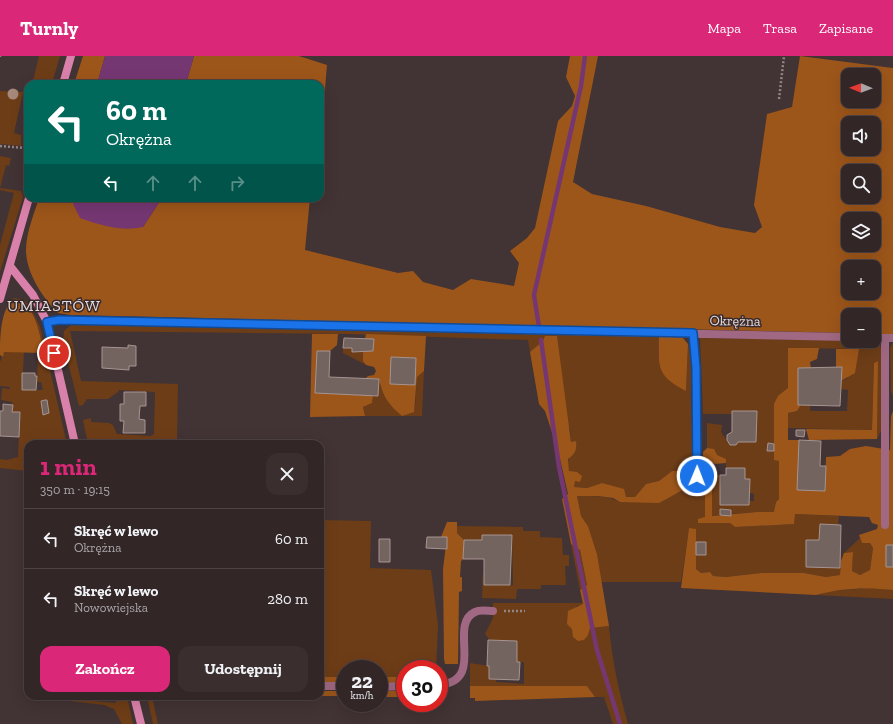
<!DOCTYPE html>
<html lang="pl">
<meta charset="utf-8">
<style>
:root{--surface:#322627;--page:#3a2e2f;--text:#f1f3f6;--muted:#a8a5a7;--line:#4d4344;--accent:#db2777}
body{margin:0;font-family:"Zilla Slab",serif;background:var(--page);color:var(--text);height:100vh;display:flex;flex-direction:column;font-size:15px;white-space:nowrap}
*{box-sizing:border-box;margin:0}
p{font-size:13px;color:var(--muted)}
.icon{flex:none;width:22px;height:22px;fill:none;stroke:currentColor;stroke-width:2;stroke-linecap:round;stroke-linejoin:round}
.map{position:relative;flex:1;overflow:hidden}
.panel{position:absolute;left:24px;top:384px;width:300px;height:260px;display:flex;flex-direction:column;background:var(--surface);border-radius:12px;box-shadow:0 4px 16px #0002,0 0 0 1px var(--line)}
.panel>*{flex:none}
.guide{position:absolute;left:24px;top:24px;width:300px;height:122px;border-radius:12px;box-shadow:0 4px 16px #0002,0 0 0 1px var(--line);background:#00695c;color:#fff;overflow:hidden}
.needle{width:26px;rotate:271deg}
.tools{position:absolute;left:841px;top:12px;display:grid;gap:8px}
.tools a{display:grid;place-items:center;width:40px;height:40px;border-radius:8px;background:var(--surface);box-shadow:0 4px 16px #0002,0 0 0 1px var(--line);font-size:20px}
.speed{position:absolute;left:336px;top:604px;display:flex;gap:8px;font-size:20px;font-weight:700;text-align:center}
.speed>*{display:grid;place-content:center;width:52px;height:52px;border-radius:50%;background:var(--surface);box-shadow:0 4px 16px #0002,0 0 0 1px var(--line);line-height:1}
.speed small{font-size:10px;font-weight:400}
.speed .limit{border:6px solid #d22;background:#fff;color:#111}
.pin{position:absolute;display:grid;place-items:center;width:34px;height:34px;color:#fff;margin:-17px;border:2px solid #fff;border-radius:50%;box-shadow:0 1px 4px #0007}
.me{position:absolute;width:44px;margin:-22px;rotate:1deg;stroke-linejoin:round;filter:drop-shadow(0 0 3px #0008)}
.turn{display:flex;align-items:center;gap:14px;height:84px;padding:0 16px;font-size:18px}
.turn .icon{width:52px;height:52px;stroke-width:2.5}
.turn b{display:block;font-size:28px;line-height:34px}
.lanes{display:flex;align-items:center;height:38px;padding:0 16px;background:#0003;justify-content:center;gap:20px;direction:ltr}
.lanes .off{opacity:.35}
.round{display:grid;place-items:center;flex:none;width:42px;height:42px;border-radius:12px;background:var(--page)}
.head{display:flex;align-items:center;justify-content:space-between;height:68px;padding:0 16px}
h1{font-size:24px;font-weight:800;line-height:30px;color:var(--accent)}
.action{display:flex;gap:8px;margin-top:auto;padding:8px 16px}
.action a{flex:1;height:46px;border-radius:12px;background:var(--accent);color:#fff;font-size:16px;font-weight:800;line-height:46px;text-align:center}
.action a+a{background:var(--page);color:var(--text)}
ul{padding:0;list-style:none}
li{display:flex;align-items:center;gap:12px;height:60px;padding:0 16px;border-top:1px solid var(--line)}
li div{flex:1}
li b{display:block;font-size:15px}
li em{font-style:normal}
header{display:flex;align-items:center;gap:24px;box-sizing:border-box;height:56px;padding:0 20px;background:var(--accent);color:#fff}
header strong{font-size:19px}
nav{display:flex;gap:22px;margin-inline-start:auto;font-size:14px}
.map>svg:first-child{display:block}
.green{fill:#6d3d17;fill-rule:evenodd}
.forest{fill:#9d561a;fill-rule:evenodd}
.water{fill:#753772}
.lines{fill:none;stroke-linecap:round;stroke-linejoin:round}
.stream{stroke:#753772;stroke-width:4.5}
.building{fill:#746460;stroke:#a69490}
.path{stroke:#928586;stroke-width:2.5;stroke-dasharray:2 2;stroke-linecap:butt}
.lane{stroke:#a06882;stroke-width:8}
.street{stroke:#a06882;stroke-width:8}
.secondary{stroke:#da81ab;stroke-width:8}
.tree{fill:#a6897a}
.route-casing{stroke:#114b97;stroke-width:10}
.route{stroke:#1a73e8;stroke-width:7}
.labels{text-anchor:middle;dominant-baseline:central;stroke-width:3;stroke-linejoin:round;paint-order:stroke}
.street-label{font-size:14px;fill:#e6dcdd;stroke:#38292a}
.quarter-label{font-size:16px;letter-spacing:1px;fill:#e6dcdd;stroke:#38292a}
</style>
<header>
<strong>Turnly</strong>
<nav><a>Mapa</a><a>Trasa</a><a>Zapisane</a></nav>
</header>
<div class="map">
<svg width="893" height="668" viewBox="0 0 893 668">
<rect width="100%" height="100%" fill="#423334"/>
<path class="green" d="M39,0h21l-7,24 -9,2 -11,-1z
M0,35l23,1 -9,41 7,2v11l-21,-2z
M0,100l11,2 -2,8 -3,-1 -6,23 21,3 2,6 -23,75v-27l14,-52 -14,-3z
M14,242l10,2 6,6 10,21 27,117h-39v27l-28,-3v-9l7,1 11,-3 2,-45h-8v-10l-11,-2 1,-12 7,1 1,-2 -10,-1v-24l4,-10h20l-2,38h21l-2,-8h-4l1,-28 6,-1 -27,-54 -6,1zM46,344l3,13 -6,1 -2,-13z
M71,269l248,2 11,2 329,7 -1,20 28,35 2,-47 4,13 -1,44 3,72 2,3 24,-1v30h29v-4h5v-7l-4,-1v-14h-5v-10l-19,-1v-9l-19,-1v-35l15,2 -1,7 9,13h6l2,-3h18l1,-30 -25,-1v3h-29l-3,-76 173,3 6,3 3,5 -1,82 -4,8 1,-78 -4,2 -2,67 -84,-2v-15l9,-2 4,-6h9v6h37l1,-21 -7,-1v-8l6,-2 12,-30 -71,-1v57l-14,-1v40h-6v6l6,1 5,10v38l-3,3 -1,11 -18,-1 -26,2v-4l-10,-1 -1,6 -9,1 1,-32h-7v34l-7,4 32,1 5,4 58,-3 1,-10 45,2 -1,9 -18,-1 -1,16h-12l-1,26 34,2 1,7 -15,2 -22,-4h-43l-35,4 -13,-1 -3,-4 -9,1 -5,-4v-40h-7l-8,53h-80l-4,-28 -9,-28 -7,-10 -4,-20c15,0 29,-1 43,6l51,-6 10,-5 -9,-20 -13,10 -13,3 -11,13h-9l-24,-14 -15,5 -13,-1c1,-7 -2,-8 -4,-15 -5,-11 2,-21 6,-31l-5,1 -1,-12 -27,-89 -13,11 -2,-12 -180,-6 -278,-3 11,50 97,3 -1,59 -81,-2 1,3h-9l-5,-24 8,-2v4l18,1 4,2 4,9 34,2 3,-2 1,-42 -36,-2 -1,2 -10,7h-21l-4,6 -4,1 -16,-63 1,-12z
M893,286v54l-2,-5 -1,-43z
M343,292h9v4h11v9l3,4 -23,-12z
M424,315l-2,45h-57l-2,-9 9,-4 1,-8h5l1,-16c4,18 9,25 23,37l13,-10 2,-29z
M320,464l51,1 -1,47 61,2 7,55 -2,44h-31v8h-26v-8h-34v8h-25z
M457,470l66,1v4h17v6l22,1 1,17h6v11h-4l1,19h-25v4h-24l-1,10 -34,-1 1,-29 1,16h29l-1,-49 -30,-1v5h-18l-7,-7z
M860,482l2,5h8l3,5 -3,22 -10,5 -8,-4 1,-19 -9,1z
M571,488l9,6 7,35 -7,5z
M872,532l21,2v9l-77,-4 15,-4z
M493,547h90v2l-7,1 13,22 20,-2c3,34 10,66 19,98h-15l-9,-27h-9l-8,-11h-117v-23l19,3v13l7,1v2l28,2v-22h-7v-21l-27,-1 -5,-6 8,-16z
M115,640h12l6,28h-11l-8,-15 -10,-4 -52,-6 -2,-2 66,6z
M147,640h5l6,28h-5z"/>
<path class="forest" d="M83,0h22l-8,28h-23z
M194,0h105l28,9 -5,60 -2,5v-46h-134z
M570,0h28l-25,126 19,12 54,12 74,21 35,6 7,-6 -8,-22 13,-91 25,-7 8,-51 93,12v266h-19v-19h-26v18l-777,-18 -13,-2c-15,-15 -32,-40 -32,-63 0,-17 8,-36 13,-52h36l-1,6 69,23 19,-29h148l-5,52 93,23 15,-2 10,11 30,8 18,-11 43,7 5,-23 -9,-12 17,-13 8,-10 23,-107 14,-15 3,-10 -9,-19zM848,19h26v26h-26zM848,67h26v26h-26zM848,115h26v26h-26zM848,163h26v26h-26zM848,211h26v26h-26z
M17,243c20,9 22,35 27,54l-40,-1 -1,5 -3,-2c0,-16 0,-52 17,-56z
M312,278h26l-1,11 -7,6h-13l-2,42 58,2 -1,8 -9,4 2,9 -55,1z
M366,278l60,2 -2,35 -7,6 -3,35 -12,4c-14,-12 -19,-19 -23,-37l-13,-1 2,-2 6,-1 2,-4 -2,-4 -8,-2 -3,-4v-11h10l1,-11h-9z
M545,280h12l14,106 5,-1c1,9 -1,13 -8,18l1,12 8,1 5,4 -2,6 -5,-1 -1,6 13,1 15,-5 22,6 2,8h9l11,-13 13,-3 13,-10h10l-1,20 -22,12 -39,-1 -7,-4 -15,-2h-21l4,20 7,10 9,28 12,72 -19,2 -2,7 -4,5 -6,1 -5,-4 -1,-8 -5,-5 1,-13 15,-7 -3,-14 7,-5 -7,-35 -9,-6 -9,-45 6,-5 -10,-44 -13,-39 -6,-7 -9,-52 13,-11z
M659,280l24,2 5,6 -2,47c-29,-15 -28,-23 -27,-55z
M788,292h31l-2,11 -7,3 1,6 -13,37h3l-4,6 -9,2v27h11l-1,50 27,1 1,-34 14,-1 10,-7 16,-3 24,4 1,-34 2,-5v179c-25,-3 -53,-2 -77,5l-135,-7 8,-60 7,1v40l5,4 9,-1 3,4 13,1 35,-4h43l22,4 14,-2 1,-14 3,-8 9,-1 -1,19 8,4 10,-5 3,-22 -3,-5h-8l-3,-8 18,-6 1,-4 -6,-2 -3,-6 -74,-3 -1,10 -59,3 -5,-4h-32v-4l7,-2v-33h7v32l45,-4h17l2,-10 3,-3v-38l-5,-1v-56l4,-8 10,-8z
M836,293h23l-4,24 -14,8 -5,-14z
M878,305l-1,78 -68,1 -3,-11 66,1 2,-67z
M707,392l7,1 3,6 9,4v4l-11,1 -12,-6v-6z
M447,466h10v11l7,7 -1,19 -2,2 -1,16h2v14l-3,1 -1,72h-13l-1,-5 -1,-90 4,-32h-6z
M320,621h25v6h-25z
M379,621h26v6h-26z
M470,630h117l8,11 -120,4v-3h-5z
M320,635h25v5h-35h10z
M379,635h26v6h-26z"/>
<path class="water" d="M105,0h89l-8,28h-89z
M75,142h87l-19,29c-22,5 -43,-2 -63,-9l-7,-14z"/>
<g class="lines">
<path class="stream" d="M539,271l-5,-32 47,-209 4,-30
M541,284l18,127 38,183 23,74"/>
</g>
<path class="building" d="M344,282l30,1 -1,12 -21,1v-4h-9z
M128,289l8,1v20h-7v4l-27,-2v-21l26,1z
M317,295h13l-1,26 50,2 -1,17 -63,-3z
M391,301l25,1 -1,27 -25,-1z
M842,311l-2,39 -42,-1v-37z
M22,317h13v3h2l-1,14h-14z
M124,336h22v14h-6l-1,13 6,1v13h-22l1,-12h-4v-17h4z
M45,344h2l2,13 -6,2 -2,-14z
M3,348l10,1 -1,7h8l-1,25 -19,-1v-25h3z
M732,355h25l-1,31h-18l-2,3h-6l-3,-5v-5l5,-3z
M796,374h9l-1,7 -8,-1z
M799,384l22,1 -1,25h6l-1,25 -28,-1z
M768,387l6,1v7h-7z
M726,412h19v11h5l-1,26h-29v-30h6z
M720,453l11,1v6l-11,-1z
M820,468l21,1 -1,43 -34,-1v-27h13z
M482,479h30l-2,50h-26v-26h-21l1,-19h18z
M427,481h20v12l-21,-1z
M379,483h11v23h-11z
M696,486h10v13h-10z
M886,489h7v22h-7z
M488,584l29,1v21h3l-1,18 -30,-1v-13h-2z"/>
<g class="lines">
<path class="path" d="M0,1v-1
M779,43l5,-43
M0,90l25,2 1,4
M504,555h21"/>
<path class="lane" d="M439,629c48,-4 8,-60 36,-73 5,-3 13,-1 18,-1
M320,630h25
M379,631l26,-1"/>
<path class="street" d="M47,266l12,-2 789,17
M693,277l3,35 1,108
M874,282h19
M885,282v187"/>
<path class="secondary" d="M63,28l8,-28
M10,210l23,29 14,27 28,122
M0,243l29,-101
M134,640l7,28"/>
</g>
<circle class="tree" cx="13" cy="38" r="5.5"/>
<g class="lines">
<g class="route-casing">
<path id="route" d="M54,297l-7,-31 12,-2 634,13 3,35 1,108"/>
</g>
<use href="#route" class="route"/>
</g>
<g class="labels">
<g class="street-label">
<text transform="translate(735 265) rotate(1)">Okrężna</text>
</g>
<g class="quarter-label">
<text x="54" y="249">UMIASTÓW</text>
</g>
</g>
</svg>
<div class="tools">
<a><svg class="needle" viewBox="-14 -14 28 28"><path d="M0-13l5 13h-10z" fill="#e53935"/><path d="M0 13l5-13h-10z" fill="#a8a5a7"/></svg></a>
<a><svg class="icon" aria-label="sound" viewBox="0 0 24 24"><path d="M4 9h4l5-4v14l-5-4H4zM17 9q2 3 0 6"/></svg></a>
<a><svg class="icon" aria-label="search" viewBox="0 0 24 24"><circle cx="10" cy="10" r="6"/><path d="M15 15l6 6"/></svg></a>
<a><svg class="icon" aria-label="layers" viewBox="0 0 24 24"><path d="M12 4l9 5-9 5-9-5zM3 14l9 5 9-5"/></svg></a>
<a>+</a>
<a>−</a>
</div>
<div class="speed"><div>22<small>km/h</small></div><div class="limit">30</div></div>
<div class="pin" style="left:54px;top:297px;background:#d93025"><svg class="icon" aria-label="arrive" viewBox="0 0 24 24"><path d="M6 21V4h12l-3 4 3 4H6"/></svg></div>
<svg class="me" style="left:697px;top:420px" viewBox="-20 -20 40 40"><circle r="17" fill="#1a73e8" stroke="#fff" stroke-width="3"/><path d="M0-11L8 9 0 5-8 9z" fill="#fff"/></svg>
<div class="guide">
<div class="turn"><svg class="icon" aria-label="left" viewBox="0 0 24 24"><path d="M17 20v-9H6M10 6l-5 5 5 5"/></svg><div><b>60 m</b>Okrężna</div></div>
<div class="lanes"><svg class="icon" aria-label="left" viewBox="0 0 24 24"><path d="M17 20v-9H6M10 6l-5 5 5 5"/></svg><svg class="icon off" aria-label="ahead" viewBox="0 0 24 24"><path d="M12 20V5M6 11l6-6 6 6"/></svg><svg class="icon off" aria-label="ahead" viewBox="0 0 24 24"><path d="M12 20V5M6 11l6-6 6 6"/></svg><svg class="icon off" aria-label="right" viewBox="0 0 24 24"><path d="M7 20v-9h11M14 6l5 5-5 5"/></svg></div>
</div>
<section class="panel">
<div class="head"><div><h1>1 min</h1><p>350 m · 19:15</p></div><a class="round"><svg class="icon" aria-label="close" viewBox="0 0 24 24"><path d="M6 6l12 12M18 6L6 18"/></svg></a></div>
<ul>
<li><svg class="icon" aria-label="left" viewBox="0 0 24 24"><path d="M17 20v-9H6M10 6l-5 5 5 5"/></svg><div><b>Skręć w lewo</b><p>Okrężna</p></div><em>60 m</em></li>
<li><svg class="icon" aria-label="left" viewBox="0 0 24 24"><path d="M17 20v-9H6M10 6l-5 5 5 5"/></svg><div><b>Skręć w lewo</b><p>Nowowiejska</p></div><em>280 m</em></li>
</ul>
<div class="action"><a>Zakończ</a><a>Udostępnij</a></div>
</section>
</div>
